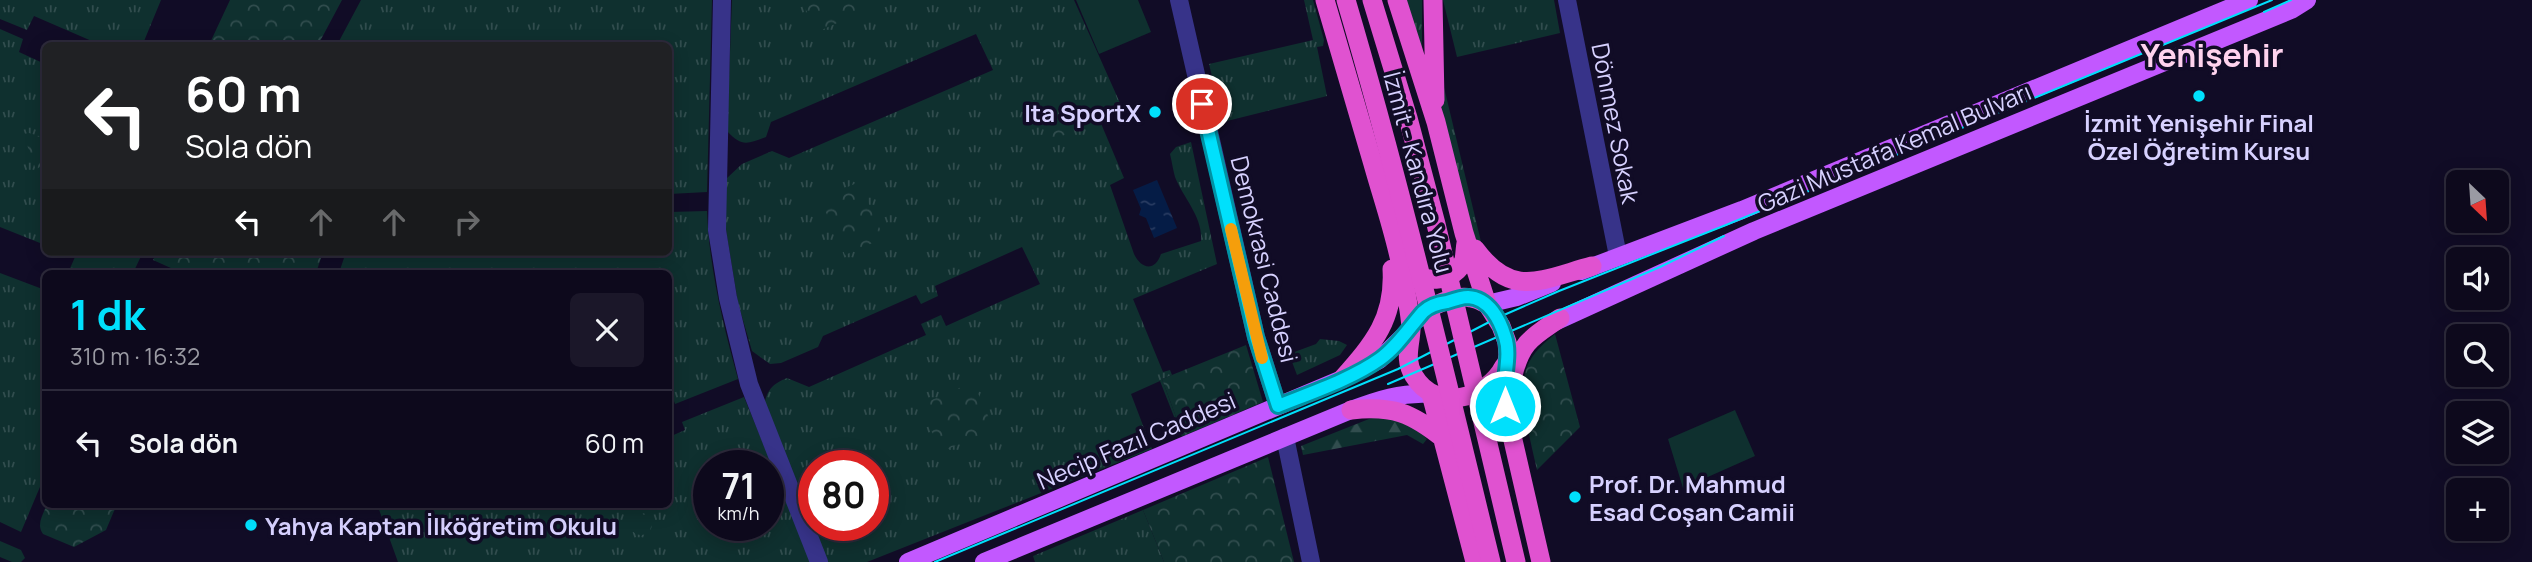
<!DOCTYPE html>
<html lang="tr">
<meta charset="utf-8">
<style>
:root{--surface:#0d091c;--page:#1b1729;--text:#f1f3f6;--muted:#9a9aa3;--line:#2d2a3b;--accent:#00e0fc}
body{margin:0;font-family:Manrope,sans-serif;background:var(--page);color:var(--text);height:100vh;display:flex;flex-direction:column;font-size:26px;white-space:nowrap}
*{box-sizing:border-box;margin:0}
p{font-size:23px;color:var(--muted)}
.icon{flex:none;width:38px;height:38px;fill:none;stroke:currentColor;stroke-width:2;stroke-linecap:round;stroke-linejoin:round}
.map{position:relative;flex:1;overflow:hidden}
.side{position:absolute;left:42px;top:270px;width:630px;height:238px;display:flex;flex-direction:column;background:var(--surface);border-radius:10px;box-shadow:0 4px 18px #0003,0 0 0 2px var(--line)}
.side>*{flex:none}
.banner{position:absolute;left:42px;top:42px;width:630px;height:214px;border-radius:10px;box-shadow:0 4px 18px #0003,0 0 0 2px var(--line);background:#202124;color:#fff;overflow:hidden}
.needle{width:46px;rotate:155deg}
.fabs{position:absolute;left:2446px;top:170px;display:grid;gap:14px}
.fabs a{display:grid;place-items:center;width:63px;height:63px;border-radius:10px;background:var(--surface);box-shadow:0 4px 18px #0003,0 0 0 2px var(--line);font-size:35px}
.speed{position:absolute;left:693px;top:450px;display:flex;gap:14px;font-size:35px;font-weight:700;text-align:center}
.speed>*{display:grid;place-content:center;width:91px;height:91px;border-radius:50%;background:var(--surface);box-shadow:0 4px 18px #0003,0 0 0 2px var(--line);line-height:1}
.speed small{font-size:18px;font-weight:400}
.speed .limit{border:10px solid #d22;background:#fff;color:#111}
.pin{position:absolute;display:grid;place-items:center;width:60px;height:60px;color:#fff;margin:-30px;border:4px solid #fff;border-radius:50%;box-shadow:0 2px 7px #0007}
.me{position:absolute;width:77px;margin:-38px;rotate:0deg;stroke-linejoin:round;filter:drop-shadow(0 0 5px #0008)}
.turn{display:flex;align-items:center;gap:24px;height:147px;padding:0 28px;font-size:32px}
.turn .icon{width:91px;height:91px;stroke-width:2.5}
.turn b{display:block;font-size:49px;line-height:60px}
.lanes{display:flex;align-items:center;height:66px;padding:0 28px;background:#0003;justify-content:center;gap:35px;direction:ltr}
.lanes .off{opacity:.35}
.round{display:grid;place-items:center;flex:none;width:74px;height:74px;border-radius:10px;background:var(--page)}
.head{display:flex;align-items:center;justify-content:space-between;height:119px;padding:0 28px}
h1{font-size:42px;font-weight:700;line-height:52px;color:var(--accent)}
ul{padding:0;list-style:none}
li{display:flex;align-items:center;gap:21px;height:105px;padding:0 28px;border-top:2px solid var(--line)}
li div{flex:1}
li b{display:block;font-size:26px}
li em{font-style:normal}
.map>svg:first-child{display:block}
.grass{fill:url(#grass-tufts);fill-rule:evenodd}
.forest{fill:url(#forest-firs)}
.park{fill:url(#park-crowns)}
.garden{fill:#0f302f}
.water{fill:url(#water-ripples)}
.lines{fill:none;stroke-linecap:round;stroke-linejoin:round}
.tertiary{stroke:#373389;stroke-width:18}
.primary{stroke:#c258ff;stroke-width:18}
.trunk{stroke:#e052d0;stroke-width:19}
.tram{stroke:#00e0fc;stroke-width:2}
.trunk-bridge{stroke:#e052d0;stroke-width:19}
.route-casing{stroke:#0092a4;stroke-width:18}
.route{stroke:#00e0fc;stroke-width:12}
.slow{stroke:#f59e0b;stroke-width:12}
.poi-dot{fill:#00e0fc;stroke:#110c26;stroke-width:2.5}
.labels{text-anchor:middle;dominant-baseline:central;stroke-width:7;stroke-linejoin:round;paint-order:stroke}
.poi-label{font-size:24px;font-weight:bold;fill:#d7d1ff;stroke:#110c26;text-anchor:start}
.street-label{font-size:24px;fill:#d7d1ff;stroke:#110c26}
.district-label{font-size:32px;font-weight:bold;fill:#ffd3ee;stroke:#110c26}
</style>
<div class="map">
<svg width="2532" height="562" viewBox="0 0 2532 562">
<defs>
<pattern id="grass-tufts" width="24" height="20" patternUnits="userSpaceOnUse" patternTransform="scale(1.75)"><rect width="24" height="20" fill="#0f302f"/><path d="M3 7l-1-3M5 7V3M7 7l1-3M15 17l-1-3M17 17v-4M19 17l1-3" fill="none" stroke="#314d4e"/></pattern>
<pattern id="forest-firs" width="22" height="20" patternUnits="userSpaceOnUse" patternTransform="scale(1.75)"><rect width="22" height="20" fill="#0f302f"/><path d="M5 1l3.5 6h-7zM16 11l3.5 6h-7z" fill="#314d4e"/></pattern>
<pattern id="park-crowns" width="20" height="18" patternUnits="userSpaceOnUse" patternTransform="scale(1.75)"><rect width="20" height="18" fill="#0f302f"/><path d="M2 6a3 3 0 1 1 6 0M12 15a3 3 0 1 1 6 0" fill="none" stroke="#314d4e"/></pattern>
<pattern id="water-ripples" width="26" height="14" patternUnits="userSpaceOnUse" patternTransform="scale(1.75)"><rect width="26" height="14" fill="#051c46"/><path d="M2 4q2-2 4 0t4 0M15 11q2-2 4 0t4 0" fill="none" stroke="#293c62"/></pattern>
</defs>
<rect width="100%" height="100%" fill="#110c26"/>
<path class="grass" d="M0,0h161l-19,46 -41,-1 -67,-29 -7,14 -27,-11z
M361,0h351l-5,192 -38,2 -1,-148 -331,-1z
M732,0h342l46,103 -23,11 27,64 -14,7 24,69c7,15 21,18 27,0l40,-13c2,-24 -17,-42 -26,-64 -2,-7 -3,-15 -5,-23l6,-7 15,-5 26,122 -84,35 30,73 7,-2 2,5 -10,4 21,57 -1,1 -22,-56 -29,13 21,55 -285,113h-41l-62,-156c3,-16 8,-22 23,-28l22,9 117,-52 -5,-11 20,-9 5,11 94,-42 -18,-37 -87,39 3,10 -17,8 -5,-9 -93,41 -5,11 -37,16 -11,1 -18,-13 -14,-48 -12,-73v-51l16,-15 30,-13 17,7 204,-88 -17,-36 -205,88 -5,15c-19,7 -24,10 -39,-6zM814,466h59v59h-59z
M1304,0h9l11,40 -1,6 -6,1 10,49 -104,26 -14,-58 104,-24z
M1403,0h19v64z
M1443,0h111l6,33 -103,24z
M0,29l23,10 -4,13 26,12v181l-45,-18z
M1442,79l40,167 -8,-10 -32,-125 -2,-18z
M707,211c2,56 16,114 31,168l-63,25 -3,-9 -3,1 -1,-123h-329l7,-21h322l1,-40z
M64,252h79l-10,21h-65l7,-16z
M0,273l45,17v185l-24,57 -21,-10z
M1320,339l19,2 8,4 -7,10 -43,20 -8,-21 27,-10z
M744,397l68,165h-414l-21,-58h291l1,-67 16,-7 -3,-8zM709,466h59v59h-59z
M1143,510l21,52h-129l-2,-6z
M0,541l21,9 4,8 -4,4h-9l-12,-5z"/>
<path class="forest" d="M1374,417c21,0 39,7 53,22l-4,5 -16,-9 -104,20 -2,-9z"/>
<path class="park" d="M230,0h112l-24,45h-109z
M801,0h58l5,11 -47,21z
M1063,115l7,17 -18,9 -8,-18z
M29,133l10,3 6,6v21l-9,7 -13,-36z
M859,182l25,56 -39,17 -25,-56z
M157,252h166l-7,21h-134l-29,-13z
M1555,334l25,93 -43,43c-6,-27 -20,-78 -10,-103 5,-14 17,-24 28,-33z
M1246,345l17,57 -80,34 -21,-57z
M973,382l21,47 -53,23 -21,-47z
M1268,457l26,105h-130l-21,-52z
M47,504h70l-11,26 -32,17 -31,-13c-7,-10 0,-19 4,-30z
M630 524a11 11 0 1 1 22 0a11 11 0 1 1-22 0Z"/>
<path class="garden" d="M1076,0h62l13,32 -52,22z
M1735,410l20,46 -72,32 -15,-49z"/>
<path class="water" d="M1157,180l20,48 -23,10 -8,-20 -7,-3 2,-6 -8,-19z"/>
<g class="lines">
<path class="tertiary" d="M722,0l-5,230 11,68 21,86 70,178
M1179,0l77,337 22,69
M1567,0l51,256
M1285,437l26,125"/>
<path class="primary" d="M1581,271l161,-61 507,-210
M1487,304l30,-7 35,-14
M1550,324l204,-93 537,-221 16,-10
M908,562l434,-183 37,-19 32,-31
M984,562l367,-152c27,-10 50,-18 80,-16"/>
<path class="trunk" d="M1325,0c16,55 32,109 48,164 9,32 20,64 27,97 3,17 11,53 11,69 -1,17 -7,30 3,46 22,37 73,23 90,-10
M1397,0l39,122 28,111 23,71 14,22 6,16 1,13 -5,32 1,14 37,161
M1433,0l2,100
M1475,249c37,50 65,31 117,17
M1409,272c17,11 46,11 55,-12 1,-5 1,-12 2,-17
M1419,318c9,-12 37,-24 52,-20 6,1 11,4 16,6
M1513,375c9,-35 20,-38 47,-57
M1342,379c32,-36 53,-61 50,-110
M1431,394l44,168
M1351,410c41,-5 61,3 93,29"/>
<path class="tram" d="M2264,12l27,-12
M1388,384l272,-117 64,-31
M935,562l463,-193 99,-51 62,-27 167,-66 546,-225"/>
<path class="trunk-bridge" d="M1346,0c55,186 99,374 145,562
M1372,0l36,118 28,106 80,338"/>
</g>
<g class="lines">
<g class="route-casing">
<path id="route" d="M1202,104l54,233 22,69c32,-13 74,-27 102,-47 17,-12 29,-31 43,-47 6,-6 16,-9 24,-10 6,-2 15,-5 21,-5 21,1 32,23 37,40 7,20 -4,46 0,69"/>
</g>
<use href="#route" class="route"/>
<path class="slow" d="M1231,229l31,129"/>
</g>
<g class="poi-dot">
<circle cx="2199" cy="96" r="7"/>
<circle cx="1155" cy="112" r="7"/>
<circle cx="1575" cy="497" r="7"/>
<circle cx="251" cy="525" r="7"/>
</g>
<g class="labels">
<g class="poi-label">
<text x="1141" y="112" text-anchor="end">Ita SportX</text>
<text x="2199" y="122" text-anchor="middle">İzmit Yenişehir Final<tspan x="2199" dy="28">Özel Öğretim Kursu</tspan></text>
<text x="1589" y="483">Prof. Dr. Mahmud<tspan x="1589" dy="28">Esad Coşan Camii</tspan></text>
<text x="265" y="525">Yahya Kaptan İlköğretim Okulu</text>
</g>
<g class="street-label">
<text transform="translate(1616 123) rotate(79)">Dönmez Sokak</text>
<text transform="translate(1894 147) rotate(-23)">Gazi Mustafa Kemal Bulvarı</text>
<text transform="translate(1419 172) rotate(75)">İzmit - Kandıra Yolu</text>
<text transform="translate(1265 259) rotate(76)">Demokrasi Caddesi</text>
<text transform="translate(1136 440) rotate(-23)">Necip Fazıl Caddesi</text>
</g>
<g class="district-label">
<text x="2212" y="55">Yenişehir</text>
</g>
</g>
</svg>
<div class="fabs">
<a><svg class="needle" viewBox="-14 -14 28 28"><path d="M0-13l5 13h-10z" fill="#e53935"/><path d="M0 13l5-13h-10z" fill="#9a9aa3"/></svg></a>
<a><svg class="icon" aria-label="sound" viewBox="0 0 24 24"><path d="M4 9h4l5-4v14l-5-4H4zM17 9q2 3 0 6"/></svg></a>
<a><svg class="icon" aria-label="search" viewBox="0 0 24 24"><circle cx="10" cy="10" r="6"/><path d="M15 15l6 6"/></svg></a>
<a><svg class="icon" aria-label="layers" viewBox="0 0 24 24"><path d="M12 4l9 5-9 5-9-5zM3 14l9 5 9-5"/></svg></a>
<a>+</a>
</div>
<div class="speed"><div>71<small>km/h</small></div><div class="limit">80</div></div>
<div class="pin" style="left:1202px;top:104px;background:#d93025"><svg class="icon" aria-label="arrive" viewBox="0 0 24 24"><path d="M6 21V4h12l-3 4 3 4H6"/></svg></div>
<svg class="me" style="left:1505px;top:406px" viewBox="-20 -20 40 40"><circle r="17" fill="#00e0fc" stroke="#fff" stroke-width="3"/><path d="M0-11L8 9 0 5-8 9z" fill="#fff"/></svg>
<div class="banner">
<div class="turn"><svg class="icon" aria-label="left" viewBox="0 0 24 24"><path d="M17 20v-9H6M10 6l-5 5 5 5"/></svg><div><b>60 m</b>Sola dön</div></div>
<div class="lanes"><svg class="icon" aria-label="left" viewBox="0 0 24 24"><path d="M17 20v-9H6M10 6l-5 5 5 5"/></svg><svg class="icon off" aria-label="ahead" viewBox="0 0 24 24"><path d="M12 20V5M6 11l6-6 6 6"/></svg><svg class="icon off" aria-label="ahead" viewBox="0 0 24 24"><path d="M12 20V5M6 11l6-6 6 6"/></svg><svg class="icon off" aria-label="right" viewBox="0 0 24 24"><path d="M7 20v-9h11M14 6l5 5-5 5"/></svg></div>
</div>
<section class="side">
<div class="head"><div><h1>1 dk</h1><p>310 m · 16:32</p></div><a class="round"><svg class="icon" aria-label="close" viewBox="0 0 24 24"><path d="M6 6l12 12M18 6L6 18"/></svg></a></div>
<ul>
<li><svg class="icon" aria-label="left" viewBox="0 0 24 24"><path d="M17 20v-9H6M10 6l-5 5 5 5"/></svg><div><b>Sola dön</b></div><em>60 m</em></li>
</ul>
</section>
</div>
